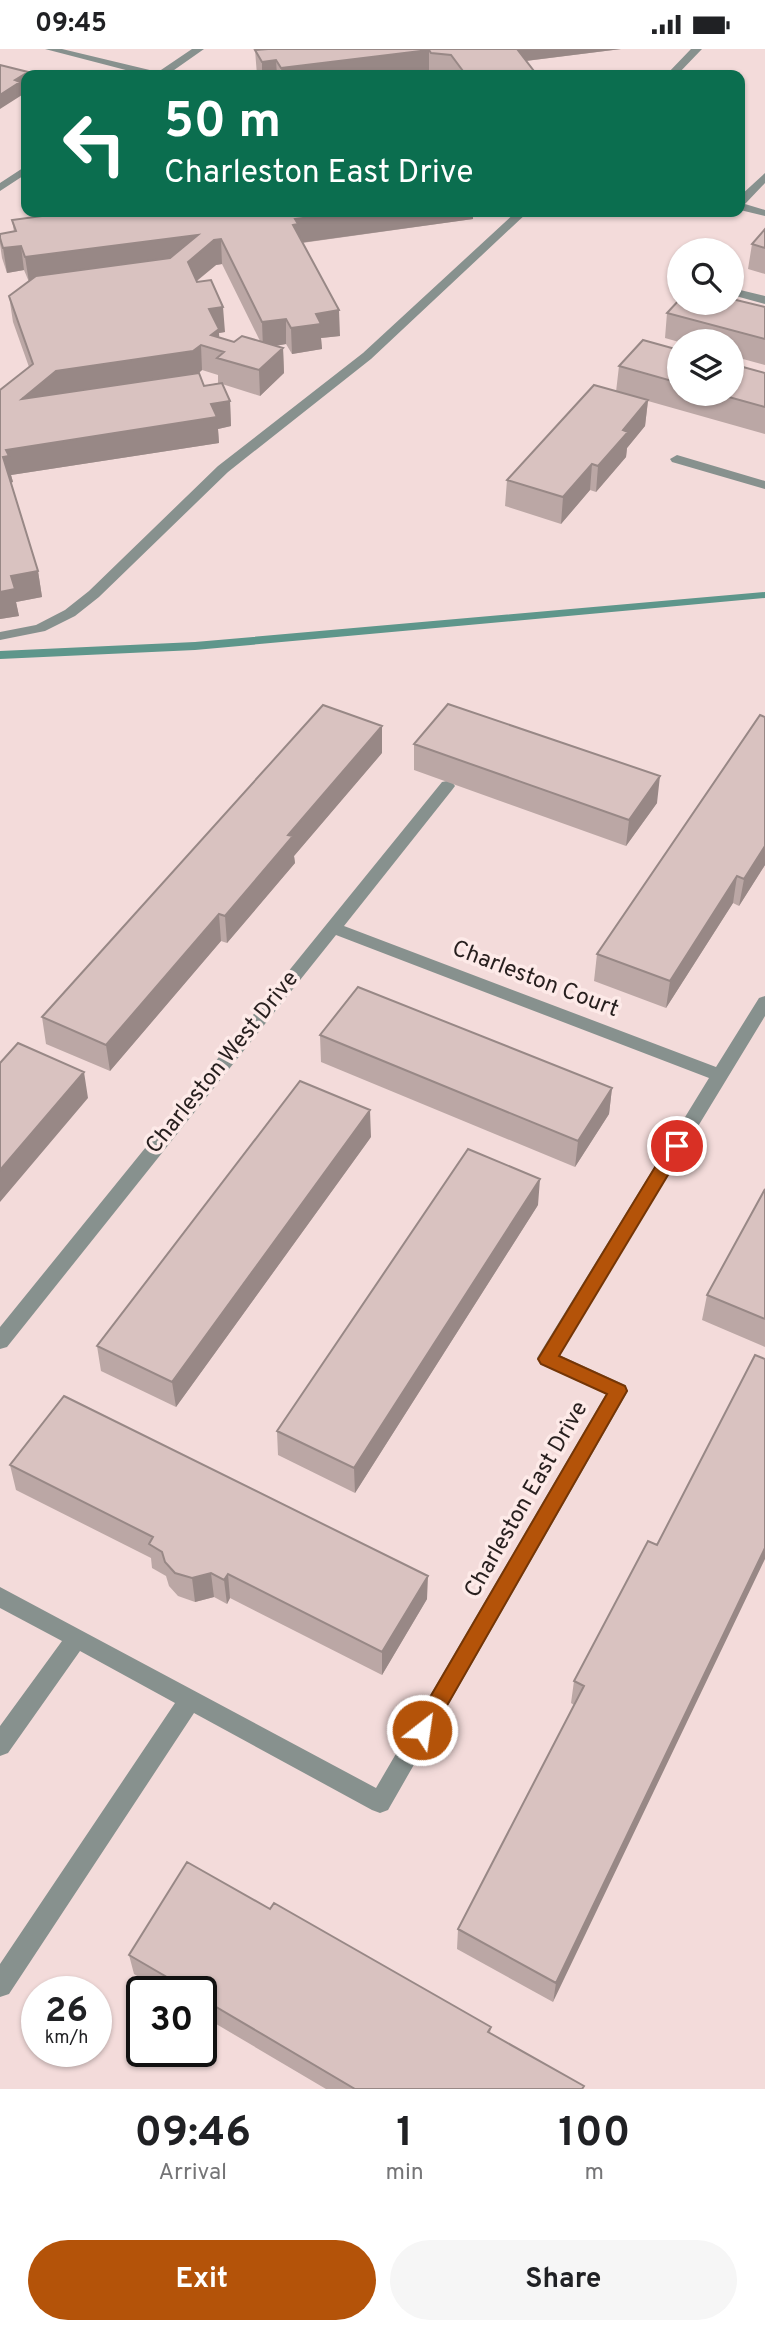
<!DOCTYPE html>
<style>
:root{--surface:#fff;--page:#f6f6f6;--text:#202124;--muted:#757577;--accent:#b45309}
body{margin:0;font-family:Overpass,sans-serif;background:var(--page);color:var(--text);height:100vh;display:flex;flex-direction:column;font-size:26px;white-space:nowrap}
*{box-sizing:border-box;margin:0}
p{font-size:23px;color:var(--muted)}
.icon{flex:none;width:38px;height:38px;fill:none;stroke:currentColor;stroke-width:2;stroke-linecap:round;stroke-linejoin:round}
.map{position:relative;height:2040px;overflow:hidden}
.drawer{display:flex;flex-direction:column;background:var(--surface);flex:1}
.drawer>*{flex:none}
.banner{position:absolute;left:21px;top:21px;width:724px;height:147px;border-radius:14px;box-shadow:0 2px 5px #0004;background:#0b6e4f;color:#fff;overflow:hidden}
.buttons{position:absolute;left:667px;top:189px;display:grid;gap:14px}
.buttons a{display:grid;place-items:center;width:77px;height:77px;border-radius:50%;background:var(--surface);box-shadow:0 2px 5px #0004;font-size:35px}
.speed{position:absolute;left:21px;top:1927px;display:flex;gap:14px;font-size:35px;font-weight:700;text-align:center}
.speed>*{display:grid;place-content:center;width:91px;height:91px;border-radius:50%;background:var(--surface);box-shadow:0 2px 5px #0004;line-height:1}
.speed small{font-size:18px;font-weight:400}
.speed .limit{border:4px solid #111;border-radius:10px;background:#fff;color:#111}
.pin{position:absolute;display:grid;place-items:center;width:60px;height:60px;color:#fff;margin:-30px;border:4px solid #fff;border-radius:50%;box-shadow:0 2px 7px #0007}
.me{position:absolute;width:77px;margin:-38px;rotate:30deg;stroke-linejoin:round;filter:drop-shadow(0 0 5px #0008)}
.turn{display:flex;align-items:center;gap:24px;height:147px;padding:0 28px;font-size:32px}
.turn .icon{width:91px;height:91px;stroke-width:2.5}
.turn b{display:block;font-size:49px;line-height:60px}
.eta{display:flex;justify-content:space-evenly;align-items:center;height:119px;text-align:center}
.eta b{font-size:42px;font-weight:700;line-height:49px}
.button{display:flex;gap:14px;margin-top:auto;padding:14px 28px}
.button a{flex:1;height:80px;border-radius:42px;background:var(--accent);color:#fff;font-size:28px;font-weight:700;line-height:80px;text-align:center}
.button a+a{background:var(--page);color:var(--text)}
.status{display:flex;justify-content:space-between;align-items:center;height:49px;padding:0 35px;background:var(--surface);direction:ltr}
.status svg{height:19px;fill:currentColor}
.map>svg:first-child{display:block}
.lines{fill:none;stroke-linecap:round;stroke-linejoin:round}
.stream{fill:#5e968b;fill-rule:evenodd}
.service{fill:#87918e;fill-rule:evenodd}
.minor{fill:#87918e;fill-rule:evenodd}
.wall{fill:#bba7a5;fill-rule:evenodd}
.shaded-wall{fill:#988886}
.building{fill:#d9c2c0;stroke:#988886;stroke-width:2}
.route{fill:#b45309;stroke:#753606;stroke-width:2}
.labels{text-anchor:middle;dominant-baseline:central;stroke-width:7;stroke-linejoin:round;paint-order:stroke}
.street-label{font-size:23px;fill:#271f1e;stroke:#fdeae8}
</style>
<div class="status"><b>09:45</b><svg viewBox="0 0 49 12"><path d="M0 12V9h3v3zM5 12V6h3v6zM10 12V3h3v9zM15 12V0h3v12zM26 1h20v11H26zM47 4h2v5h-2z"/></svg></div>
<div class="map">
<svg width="765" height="2040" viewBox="0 0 765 2040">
<rect width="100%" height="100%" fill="#f3dbda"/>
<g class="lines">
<path class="stream" d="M765,543v6l-570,52 -195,9v-8l195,-9z"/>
<path class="service" d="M691,0h11l-25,26h-11z
M765,124v10l-20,21 20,6v6l-25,-6v-14z
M516,163h12l-157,147 -143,113 -129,125 -24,19 -30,15 -45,9v-8l36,-7 29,-15 24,-19 129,-125 145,-113z"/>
<path class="minor" d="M45,0h17l96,23 34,-23h12l-37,26h-22z
M26,117v8l-26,17v-8z
M732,239l33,8v8l-33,-9z
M677,406l88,26v8l-93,-27 -2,-3z
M447,732l5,1 3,4 -3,4 -108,136 372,141 43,-69 6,-2v20l-206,339 66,30 3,6 -240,419 -8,3 -8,-3 -178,-97 -185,281 -9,3v-33l175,-261 -95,-52 -72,102 -8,3v-30l62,-85 -62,-33v-21l376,201 230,-394 -66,-30 -3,-6 172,-280 -373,-143 -329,412 -7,2v-22l442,-545z"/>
</g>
<path class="wall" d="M263,0h358l-95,12 11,14h-107l-1,-2 -14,2h-158l-2,-25z
M473,170l-171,24 38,93 -19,2 1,11 -30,5 -6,-10 -11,2 8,2 1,25 -24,23 -38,-12 8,17 1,25 -13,3 1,14 -208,32 2,7 -2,1 27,88 4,26 -26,5 3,14 -19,3v-229l29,-23 -16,-45 -4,-26 20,-14 -5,-12 -17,3 -5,-15 -2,-14v-10l14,-2 -2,-12zM222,215l38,77 -26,1 -15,-4v-5l6,-1 -28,-51 19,-16zM202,321l16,5v8l-14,3 -5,-13z
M765,180v45l-17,-5 4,-25z
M765,258v58l-33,-9v-15l-53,1 -14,-4 2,-25z
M679,301v44h53l33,-21v61l-117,-33 -3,25 -18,22 -1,9 -30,35 -6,-2 -29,34 -56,-18 2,-26 109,-88 3,-26z
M760,666l5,150 -26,41 -6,-3 -67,105 -72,-27 3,-27z
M414,695l243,59 -31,43 -212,-76z
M382,704l-88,103 1,7 -68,80 -6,-2 -111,130 -64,-27 -4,-27z
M320,986l292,53 -3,26 -34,53 -254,-105z
M371,1088l-195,270 -75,-36 -4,-25z
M765,1140v158l-63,-27 5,-25z
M538,1156l-183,288 -77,-38 -1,-24z
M10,1416l417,134 -45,76 -152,-77 -3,6 -13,-7 -19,5 -17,-6 -9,-10 -3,-10 -14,-8 -1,-10 -135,-68z
M657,1496l-104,457 -96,-53 1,-20 116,-224 -3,-2 3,-22z
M270,1860l221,118 -1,6 94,53 -1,3h-257l-125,-74v-24h-39l-28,-17 -5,-19z"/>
<path class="shaded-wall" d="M513,0h108l-104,13z
M429,1v23l-14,2h-133l-1,-7z
M276,11l1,15h-15v-13z
M28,23l1,3h-3v12l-5,4 1,4 -22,14v-14l15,-15z
M348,163h125v7l-174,24 -6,-18 2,-6z
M198,186l16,5 7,-1 1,25 -6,1 -27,22 -1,-25 -159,20 -4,-25z
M21,197l3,24 -17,3 -4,-25z
M223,258l2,25 -6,1 1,17 -9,-16 -2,-25z
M339,261l1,26 -19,2 1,11 -30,5 -1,-26 25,-14z
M286,270v25l-23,4 -1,-26z
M201,296l1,25 -7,6 -173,23 34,-28z
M283,299l1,25 -24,23 -1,-26z
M648,351l-3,26 -18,22 -1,9 -30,35 2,-26 25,-36z
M230,352l1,25 -13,3 1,14 -208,32 2,7 -6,1 -4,-26 3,-7 205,-46z
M592,415l-2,26 -29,34 2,-27z
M38,522l4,26 -26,5 3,14 -19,3v-27l11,-16z
M382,677v27l-88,103 1,7 -68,80 -2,-27 63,-81z
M660,727l-3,27 -31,43 3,-26z
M765,796v20l-26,41 5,-27z
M737,827l-4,27 -67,105 4,-27z
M219,865l2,27 -111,130 -4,-26z
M84,1023l4,26 -88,104v-32z
M612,1039l-3,26 -34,53 3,-26z
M370,1061l1,27 -195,270 -4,-25z
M540,1130l-2,26 -183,288 -1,-25z
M765,1499v11l-212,443 3,-19z
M211,1524l3,24 -19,5 -3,-24z
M228,1525l2,24 -3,6 -3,-24z
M428,1527l-1,23 -45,76v-23z"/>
<path class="building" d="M268,0h249l20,26h-71l-15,-20 -20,-2 -2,-3 -148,18 -5,-8 -14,2 -7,-12z
M0,16l28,7 -13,8 5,2 -20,13z
M72,163h276l-53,7 3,5 -5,1 46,85 -23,4 5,10 -30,4 -5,-9 -24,3 -41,-83 -7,1 -26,22 9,20 14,-2 12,27 -14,2 10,20 -8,6 23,7 8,-6 41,12 -24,22 -42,-12 7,-6 -23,-7 -8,6 -137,20 -34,28 177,-26 5,13 18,-3 8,18 -19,3 6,13 -211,33 3,6 -6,1 35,114 -27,5 4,13 -15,3v-202l33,-26 -24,-68 27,-20 134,-18 28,-23 -173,22 -4,-11 -18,2 -3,-10v-4l16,-3 -4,-11z
M765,180v19l-13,-4z
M732,250l33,8v32l-98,-26 12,-13v3h53z
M643,291l36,10v33l-60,-17z
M732,315l33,9v34l-47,-13h14z
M594,336l54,15 -25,30 5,2 -30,34 -6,-2 -29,33 -56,-17z
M448,655l212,72 -31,44 -215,-76z
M323,656l59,21 -94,109 5,1 -68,80 -6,-2 -113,131 -64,-28z
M760,666l5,2v129l-21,33 -7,-3 -67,105 -73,-27z
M358,938l254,101 -34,53 -258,-106z
M18,994l66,29 -84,98v-107z
M300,1032l70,29 -198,272 -75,-36z
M468,1100l72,30 -186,289 -77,-37z
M765,1140v130l-58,-24z
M755,1306l10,4v189l-209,435 -98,-54 126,-243 -10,-5 74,-140 9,4z
M64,1347l364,180 -46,76 -154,-78 -4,6 -13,-7 -19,5 -17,-5 -10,-11 -3,-10 -13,-8 4,-7 -143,-72z
M187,1813l83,47 4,-6 217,124 -3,5 96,54 -2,3h-227l-154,-91v-7h-10l-62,-36z"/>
<path class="route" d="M677,1090l8,7 -2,4 -124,206 66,30 2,5 -198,346 -7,2 -7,-2 -3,-7 3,-7 192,-329 -66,-30 -3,-5 133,-218z"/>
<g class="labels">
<g class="street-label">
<text transform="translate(535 931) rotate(21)">Charleston Court</text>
<text transform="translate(223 1014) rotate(-51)">Charleston West Drive</text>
<text transform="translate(527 1451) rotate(-60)">Charleston East Drive</text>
</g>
</g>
</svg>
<div class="buttons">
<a><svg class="icon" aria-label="search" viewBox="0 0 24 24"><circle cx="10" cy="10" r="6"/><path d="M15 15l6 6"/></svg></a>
<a><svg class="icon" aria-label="layers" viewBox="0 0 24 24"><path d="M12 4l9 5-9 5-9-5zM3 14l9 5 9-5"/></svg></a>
</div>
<div class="speed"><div>26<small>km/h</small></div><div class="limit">30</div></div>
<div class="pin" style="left:677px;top:1097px;background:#d93025"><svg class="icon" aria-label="arrive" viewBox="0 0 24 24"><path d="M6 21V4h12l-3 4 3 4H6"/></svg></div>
<svg class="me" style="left:422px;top:1681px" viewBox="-20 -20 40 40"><circle r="17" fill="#b45309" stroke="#fff" stroke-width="3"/><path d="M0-11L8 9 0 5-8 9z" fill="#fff"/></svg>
<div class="banner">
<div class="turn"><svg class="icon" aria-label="left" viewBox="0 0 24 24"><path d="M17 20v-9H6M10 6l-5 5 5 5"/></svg><div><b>50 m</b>Charleston East Drive</div></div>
</div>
</div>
<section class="drawer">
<div class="eta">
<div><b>09:46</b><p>Arrival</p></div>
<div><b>1</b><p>min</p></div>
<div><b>100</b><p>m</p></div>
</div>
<div class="button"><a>Exit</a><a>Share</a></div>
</section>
